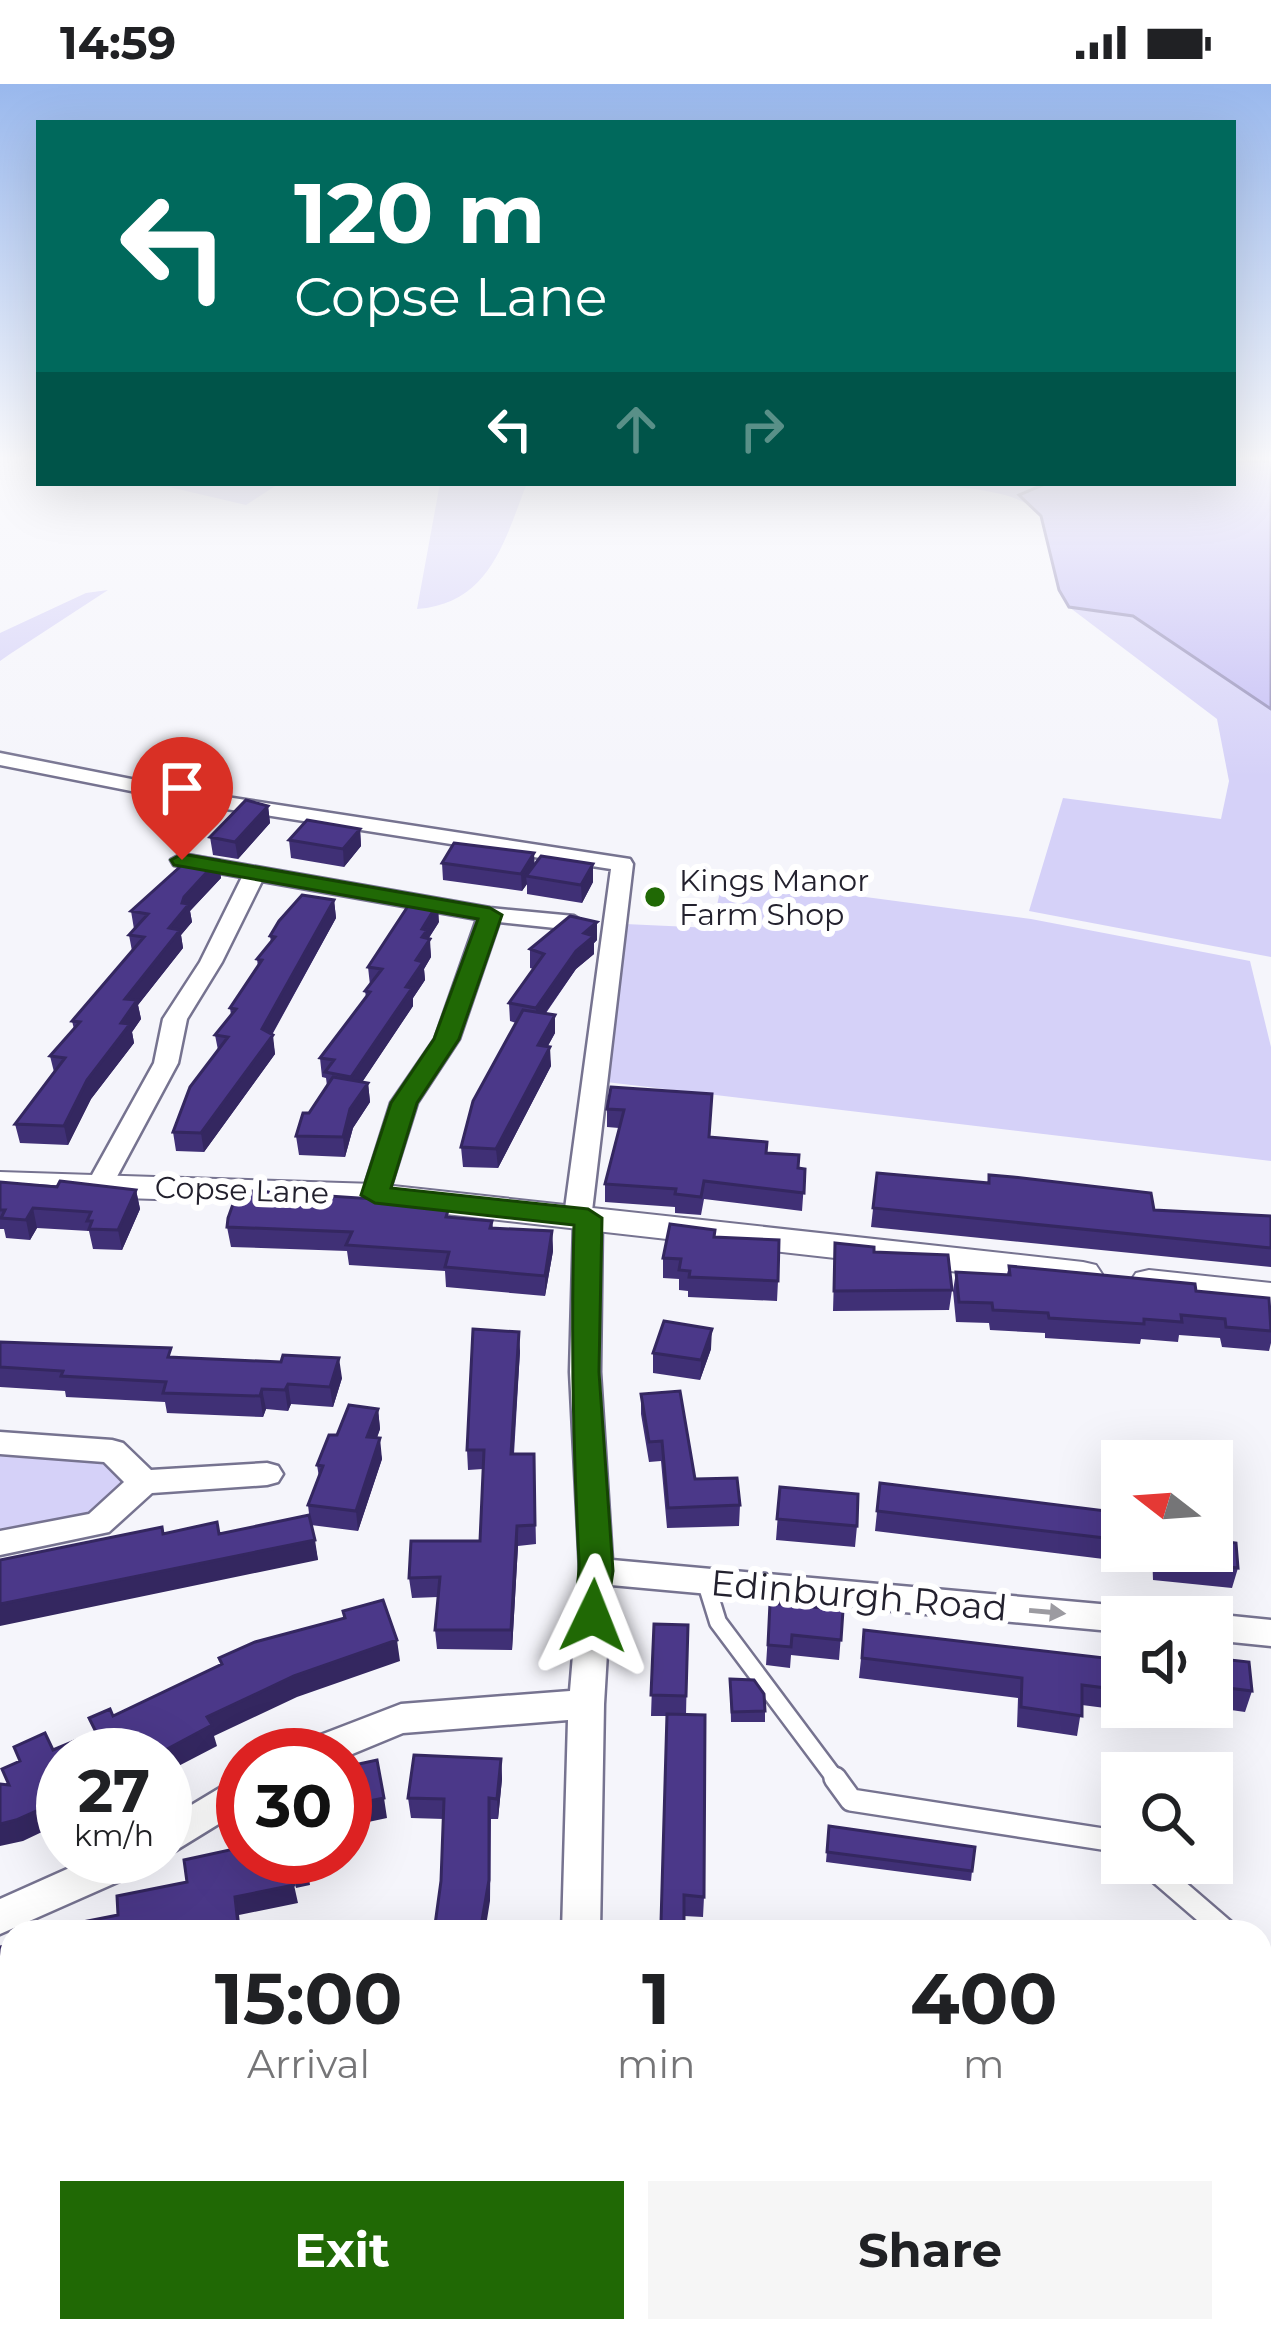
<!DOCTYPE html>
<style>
:root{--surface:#fff;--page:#f6f6f6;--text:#202124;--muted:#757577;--accent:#206905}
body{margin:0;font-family:Montserrat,sans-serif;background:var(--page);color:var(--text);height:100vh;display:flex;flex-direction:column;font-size:45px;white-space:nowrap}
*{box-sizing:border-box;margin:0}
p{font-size:39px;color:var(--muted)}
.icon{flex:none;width:66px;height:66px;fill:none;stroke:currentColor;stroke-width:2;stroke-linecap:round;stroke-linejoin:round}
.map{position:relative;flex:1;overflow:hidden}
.drawer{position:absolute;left:0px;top:1836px;width:1272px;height:423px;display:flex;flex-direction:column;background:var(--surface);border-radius:36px 36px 0 0;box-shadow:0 12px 48px #0002}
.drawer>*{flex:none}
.guide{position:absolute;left:36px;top:36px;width:1200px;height:366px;border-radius:0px;box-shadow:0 12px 48px #0002;background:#00695c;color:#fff;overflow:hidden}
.needle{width:78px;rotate:287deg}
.tools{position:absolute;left:1101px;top:1356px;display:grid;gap:24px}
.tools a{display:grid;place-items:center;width:132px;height:132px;border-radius:0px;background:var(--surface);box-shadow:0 12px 48px #0002;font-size:60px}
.speed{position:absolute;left:36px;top:1644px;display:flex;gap:24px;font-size:60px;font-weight:700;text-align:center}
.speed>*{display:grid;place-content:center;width:156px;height:156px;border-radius:50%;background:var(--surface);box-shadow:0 12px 48px #0002;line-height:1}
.speed small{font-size:30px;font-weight:400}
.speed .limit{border:18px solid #d22;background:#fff;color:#111}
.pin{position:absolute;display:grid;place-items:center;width:102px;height:102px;color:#fff;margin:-123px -51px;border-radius:50% 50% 50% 0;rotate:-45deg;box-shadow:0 0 12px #0007}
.pin .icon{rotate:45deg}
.me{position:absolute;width:132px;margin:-66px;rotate:2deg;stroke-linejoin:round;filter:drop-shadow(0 0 9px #0008)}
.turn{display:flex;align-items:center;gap:42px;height:252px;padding:0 60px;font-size:54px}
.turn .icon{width:156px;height:156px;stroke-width:2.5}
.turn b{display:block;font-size:84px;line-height:102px}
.lanes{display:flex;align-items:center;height:114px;padding:0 60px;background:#0003;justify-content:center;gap:60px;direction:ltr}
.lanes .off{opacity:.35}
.eta{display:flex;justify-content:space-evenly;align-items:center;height:204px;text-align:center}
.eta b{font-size:72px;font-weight:700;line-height:84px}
.primary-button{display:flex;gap:24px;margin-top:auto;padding:24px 60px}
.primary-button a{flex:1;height:138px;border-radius:0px;background:var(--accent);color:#fff;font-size:48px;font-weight:700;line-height:138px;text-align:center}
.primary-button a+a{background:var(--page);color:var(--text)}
.status{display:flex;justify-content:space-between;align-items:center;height:84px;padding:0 60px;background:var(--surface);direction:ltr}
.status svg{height:33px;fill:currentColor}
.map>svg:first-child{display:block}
.green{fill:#d5d1f8}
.water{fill:#c4bdf5;stroke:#948eb9;stroke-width:3}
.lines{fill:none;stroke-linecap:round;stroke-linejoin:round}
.service-far1-casing{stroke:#767390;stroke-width:21}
.service-casing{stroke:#767390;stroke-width:26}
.minor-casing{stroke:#767390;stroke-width:5}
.tertiary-casing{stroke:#767390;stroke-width:4}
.service-far1{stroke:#fff;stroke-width:16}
.service{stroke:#fff;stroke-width:21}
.minor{fill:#fff;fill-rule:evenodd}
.tertiary{fill:#fff;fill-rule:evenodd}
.wall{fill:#403076}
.shaded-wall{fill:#342760}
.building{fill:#4b3889;stroke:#342760;stroke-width:3}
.oneway{fill:#9c9ba1}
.route{fill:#206905;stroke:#154403;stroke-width:3}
.poi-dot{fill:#206905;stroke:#fff;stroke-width:4.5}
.labels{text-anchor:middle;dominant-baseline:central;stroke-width:12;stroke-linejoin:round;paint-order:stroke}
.poi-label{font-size:30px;fill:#23212e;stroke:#fff;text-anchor:start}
.street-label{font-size:30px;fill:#23212e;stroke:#fff}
.near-street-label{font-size:36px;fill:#23212e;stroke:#fff}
</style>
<div class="status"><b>14:59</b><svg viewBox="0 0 49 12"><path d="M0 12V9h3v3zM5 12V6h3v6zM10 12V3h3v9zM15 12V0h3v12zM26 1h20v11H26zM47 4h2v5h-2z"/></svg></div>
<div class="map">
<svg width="1271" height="2258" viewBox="0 0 1271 2258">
<rect width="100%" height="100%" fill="#f5f5fb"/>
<path class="green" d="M105,399h175l-34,22 -77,-18z
M440,399h87c-23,59 -37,120 -110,126z
M889,399h227l155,164v310l-242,-46 34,-113 158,21 8,-38 -12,-62 -148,-112c-17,-28 -13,-63 -28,-90 -18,-33 -116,-31 -152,-34z
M108,506l-98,64 -10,7v-28l86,-40z
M723,794l308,41 219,42 21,86v114l-665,-79 19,-158 87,4z
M0,1359l112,8 32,31 -46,42 -98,19z
M1260,2049h11v144h-11z"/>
<path class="water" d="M1233,377h38v248l-138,-93 -64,-9 -10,-17 -18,-74 -22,-21 28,-12h186z"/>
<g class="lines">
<g class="service-far1-casing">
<path id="service-far1" d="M705,1496l13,42 119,159"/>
</g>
<g class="service-casing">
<path id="service" d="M835,1694l16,22 271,42
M1147,1779l80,69
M1260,1876l11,10"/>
</g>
<g class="minor-casing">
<path id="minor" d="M0,669l207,41 423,65 3,5 -41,347 10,7 -2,154 12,188 510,46 12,4 4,7h-16v15l-511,-47 -7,119 -4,228h-38l6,-212 -165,13 -58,24 -53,-2 5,-11 104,-40 169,-13 10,-120 -10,-199 4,-148 -10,-8 47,-347 -404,-63 -207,-41z
M182,770l308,54 84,8 11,7 -11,7 -75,-8 -40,117 -42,64 -29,92 -13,8 -13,-8 29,-92 44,-64 42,-120 -215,-38 -40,81 -35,57 -9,44 -65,121 -4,6h-18l-4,-6 67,-121 9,-44 37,-57 42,-85 -68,-12 -3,-5z
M0,1348l112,8 11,3 28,27 116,-7 11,3 5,8 -5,8 -11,3 -115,8 -43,39 -109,23v-24l89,-17 35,-32 -20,-20 -104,-8z
M1212,1530l59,6v26l-59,-6v-23h-10z
M243,1690v35l-78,48h-1l1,-36z
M94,1773h59l-6,12 -147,65v-35z
M1260,2007h11v40h-11z
M1260,2194h11v44h-11z
M397,2247h52l-5,11h-52z"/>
</g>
<g class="tertiary-casing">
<path id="tertiary" d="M0,1088l375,12 708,78 13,3 6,9 -6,9 -13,3 -708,-80 -375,-12z
M1149,1186l122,13v24l-135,-16 -6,-9 6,-9z"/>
</g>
<use href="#service-far1" class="service-far1"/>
<use href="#service" class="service"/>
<use href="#minor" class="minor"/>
<use href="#tertiary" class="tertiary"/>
</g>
<path class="wall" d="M268,722l2,17 -32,36 -25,-4 -3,-18z
M360,745l1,17 -17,21 -53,-9 -2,-18z
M218,776l3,18 -31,33 2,11 -11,13 2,13 -45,57 3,14 -9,13 2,11 -43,56 -23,46 -48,-2 -5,-19 39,-52 -4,-16 24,-27 -2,-8 60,-70 -3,-16 5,-6 -3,-18z
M442,779l151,1v18l-11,21 -55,-9v-10l-5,7 -79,-11z
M334,816l2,18 -64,117 3,19 -71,98 -28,-1 -3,-19 45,-82 -3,-15 16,-20 -1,-7 28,-41 -1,-8 14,-17 -1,-6z
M439,838l-10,16 2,19 -7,12 1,11 -12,18v8l-51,76 6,1 2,19 -17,26 -8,29 -46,-2 -3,-19 31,-50 -1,-8 -4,-1 -2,-19 46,-61 -1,-6 5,-6 -2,-18z
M597,838v18l-3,3v11l-18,15 -30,44 9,2v18l-7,13 3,20 -53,102 -35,-1 -2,-20 55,-124 -6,-2 -1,-18 24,-34 -3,-1v-19z
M611,1003l99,51 57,15 31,15 7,1 -3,42 -98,-12 -3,16 -26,-2v-6l-70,-5v-18l14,-56 -12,-1v-18z
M877,1089l111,10 1,-8 165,35 117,6v51l-400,-40z
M0,1098l136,8 4,19 -18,41 -29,-1 -4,-18 -52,-3 -7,12 -24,-2 -2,-9h-4z
M451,1134l41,3 1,7 59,3 1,20 -8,45 -99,-9 -1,-16 -96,-6 -2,-14 -116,-4 -4,-20z
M715,1153l63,44 -1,20 -89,-4v-6l-9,-1v-11l-16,-1v-20z
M835,1159l39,9 78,38 -3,20 -116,1z
M1009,1182l187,25 75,20v32l-2,8 -47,-4 -2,-9 -41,-3 -1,7 -37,-3 -1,5 -95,-6v-5l-55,-3 -1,-7 -33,-1 -3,-31 3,-19 51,2z
M0,1258l173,15 169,21 -9,29 -42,-3 -3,7 -22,-2 -3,8 -96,-4 -2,-11 -99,-5 -1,-6 -65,-4z
M711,1265l-11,31 -47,-7v-20z
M520,1267l-6,103h20l2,90 -18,2 -6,104 -75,-1 -2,-19 3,-33 -26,1 -3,-20 71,-37 3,-72 -15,1 -1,-20z
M641,1310l54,85 45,26 -1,21 -72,2 -6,-67 -12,1 -8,-48z
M378,1325l2,20 -3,9 5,21 -24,72 -47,-6 7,35 -155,-26h56l91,-12 -2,-17 11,-28 -2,-12 20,-30z
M880,1399l242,30v38h8l-2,11 -253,-31z
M780,1403l77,39 -2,21 -79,-7z
M1152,1467h60l26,17 -6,20 -79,-8z
M770,1519l73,7 -4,50 -48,-5 -1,13 -24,-3z
M654,1540l34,1 -2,90 18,182 -1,20 -19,-1v16l-23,-9 6,-207h-16z
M864,1546l258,30v47h15l-1,5 -54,-7 -5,31 -60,-9 1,-29 -159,-20z
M1212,1574l40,33 -7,21 -35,-5h2z
M730,1595l35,32v11h-34z
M501,1675l1,20 -4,40h-7l-1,82 -49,-20 3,-62 -33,-1 -3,-20z
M829,1742l143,45 -1,10 -145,-19z
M1260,1913h11v57h-11z"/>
<path class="shaded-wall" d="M268,722l2,17 -32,36 -3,-17z
M360,745l1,17 -17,21 -1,-18z
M534,769l1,17 -9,6 1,8 -5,7 -1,-17z
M218,776l3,18 -31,33 2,11 -11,13 2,13 -45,57 3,14 -9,13 2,11 -43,56 -23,46 -4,-19 23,-46 34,-57 4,-24 44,-71 15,-31z
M593,780v18l-11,21 -1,-18z
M334,816l2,18 -69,125 6,-8 2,19 -71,98 -3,-19z
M438,819l1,19 -11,17h2l1,18 -7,12 1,11 -12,18v8l-60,90 -2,-19 55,-90 10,-27 6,-31z
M597,838v18l-3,3v11l-18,15 -40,57v-18l48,-75z
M555,931v18l-17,30v-18z
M550,963l1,19 -53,102 -2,-19z
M368,999l2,19 -17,26 -8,29 -2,-20 7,-28z
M136,1106l4,19 -18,41 -4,-20z
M33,1124l4,20 -7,12 -4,-20z
M552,1147l1,20 -8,45v-20z
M712,1245l-1,20 -11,31 1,-20z
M519,1248l1,19 -8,123 -1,-20z
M339,1274l3,20 -9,29 -3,-20z
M288,1300l3,20 -3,7 -3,-21z
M262,1305l4,20 -3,8 -3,-21z
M378,1325l2,20 -11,28 -2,-20z
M380,1354l2,21 -24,72 -2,-20z
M517,1442l1,20 -6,104 -1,-20z
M315,1456l3,20 -318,66v-22z
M397,1556l3,21 -103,36 -83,39 3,10 -52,27v-18h-9l51,-38 87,-41z
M501,1675l1,20 -4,40 -1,-20z
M384,1714l3,20 -42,9v-21z
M489,1714l1,103 -5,31h-5z
M63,1715v23l-40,19 -23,5v-22z
M306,1773l4,28 -14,3 -4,-17z
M294,1801l4,18 -59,12 2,17h-36l30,-35z
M12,1901v19l-12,4v-20z"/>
<path class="building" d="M246,716l22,6 -33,36 -25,-5z
M307,736l53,9 -17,20 -54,-9z
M454,759l80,10 -13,21 -79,-11z
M192,772l26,4 -34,37 -2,6 7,1 -20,24 11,2 -55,69 12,1 -16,23 9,1 -43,56 -23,46 -49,-2 50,-66 -15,-2 30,-34 -8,-1 72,-84 -15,-2 19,-21 -17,-3z
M541,772l52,8 -12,21 -55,-9z
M302,811l32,5 -72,129 11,6 -72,98 -28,-1 17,-45 38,-50 -13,-2 21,-26 -6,-1 32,-48 -5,-1 18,-22 -5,-1 9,-15z
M412,816l26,3 -16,26 5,1 -5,7 8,2 -14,21 7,2 -17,25 6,1 -61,89 -26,-5 9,-12 -14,-2 50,-66 -5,-1 17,-22 -14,-2z
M570,832l27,6 -13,11 10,3 -18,15 -40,57 -27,-5 35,-49 -14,-5z
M523,926l32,5 -17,30 12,2 -54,102 -35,-2 12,-46z
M333,993l35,6 -18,26 -7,28 -47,-1 7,-23h6z
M611,1003l101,7 -3,43 58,5 -1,11 33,2 -1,13 7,1 -1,24 -100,-12 -3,16 -26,-3 1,-5 -71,-5 19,-74 -17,-1z
M877,1089l112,10v-8l24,2 138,16 3,17 117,6v32l-398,-40z
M60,1097l76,9 -18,40 -29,-1 3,-8h-5l4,-9 -58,-4 -7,12 -25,-2 4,-8h-5v-28l57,5z
M238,1106l212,14 -4,13 46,4 -2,7 62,3 -7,45 -100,-9 4,-15 -103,-7 6,-13 -125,-5 1,-9z
M670,1140l45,6 -1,7 65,3 -1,41 -89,-4 1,-6 -11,-1 2,-11 -18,-1z
M835,1159l39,4v5l74,3 4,35 -118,1z
M1009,1182l186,18 1,7 73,7 2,33 -45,-4 -1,-8 -44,-4 1,7 -38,-3v5l-95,-6 -1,-5 -55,-3 -1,-7 -33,-1 -3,-30 54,3z
M664,1237l48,8 -11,31 -48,-7z
M473,1245l46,3 -8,122h23l1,71 -18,1 -6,104h-76l5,-53 -31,1 2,-37h69l4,-91h-17z
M0,1258l171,6 -3,9 113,5 2,-7 56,3 -9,29 -42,-3 -3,6 -23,-1 -2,7 -97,-3 3,-11 -105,-6 2,-5 -63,-4z
M680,1307l15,88 42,-1 3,27 -72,3 -6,-67 -13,1 -8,-48z
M349,1321l29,4 -11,28 13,1 -24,73 -48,-6 15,-39 -6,-1 12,-30h8z
M880,1399l242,30v27l-245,-29z
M780,1403l78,7 -1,32 -80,-7z
M309,1431l6,25 -315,64v-44l162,-33 1,7 54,-12 2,12z
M1212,1456l24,3 2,25 -80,-9v-8h54z
M383,1516l14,40 -103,36 -87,41 5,8 -56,30h-93v44l-47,21 -16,4v-40l9,1 -7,-16 18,-8 -6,-14 31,-14 8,17 43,-18 -7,-14 21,-9 3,7 109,-52 -3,-6 36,-16 90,-24 -2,-7z
M770,1519l73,7 -2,30 -49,-5 -1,12 -23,-2z
M654,1540l34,1 -2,71 -35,-1z
M864,1546l258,30v30l-40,-5v31l-61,-9 1,-29 -160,-20z
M1212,1574l37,4 3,29 -40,-5z
M730,1595l24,1 10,14 1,17 -33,1z
M667,1630l38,1 -1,182 -20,-2v37h-36v-9h13z
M414,1671l87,4 -4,40 -8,-1v82l-9,52h-46l7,-51 3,-82 -36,-1z
M377,1676l7,38 -39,8v-39z
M829,1742l146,21 -3,24 -145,-19z
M243,1763v10h63l1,10 -15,4 2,14 -59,12 3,27 -33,8h-173l86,-17 -1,-19 70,-14 -3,-22z
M12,1860v41l-12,3v-41z
M1260,1913h11v37h-11z
M524,2247h24l1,11h-93z
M764,2247h65l20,11h-90z"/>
<defs><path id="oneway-solid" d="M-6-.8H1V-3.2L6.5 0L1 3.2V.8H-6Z" transform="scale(3)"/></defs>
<use class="oneway" href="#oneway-solid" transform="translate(1047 1528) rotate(5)"/>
<linearGradient id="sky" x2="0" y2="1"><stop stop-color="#99b8ed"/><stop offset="0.54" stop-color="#fafafd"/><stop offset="1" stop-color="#fafafd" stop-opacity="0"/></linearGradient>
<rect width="1271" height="693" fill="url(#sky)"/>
<path class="route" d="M182,770l308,54 12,7 -43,124 -42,64 -26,85 197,21 14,9 -3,154 14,199 -8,54 -12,4 -12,-4c-10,-18 -1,-43 -2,-64 -6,-113 -8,-223 -5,-336l-199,-22 -14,-8 30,-92 43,-64 44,-120 -304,-54 -3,-5z"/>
<circle class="poi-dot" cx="655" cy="813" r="12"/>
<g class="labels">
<g class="poi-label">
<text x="679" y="796">Kings Manor<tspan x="679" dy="34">Farm Shop</tspan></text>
</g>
<g class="street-label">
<text transform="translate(242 1106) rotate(2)">Copse Lane</text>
</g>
<g class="near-street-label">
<text transform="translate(859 1511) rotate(5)">Edinburgh Road</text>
</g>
</g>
</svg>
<div class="tools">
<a><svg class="needle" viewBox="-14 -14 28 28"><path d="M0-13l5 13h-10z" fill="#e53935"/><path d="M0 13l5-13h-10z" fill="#757577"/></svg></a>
<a><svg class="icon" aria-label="sound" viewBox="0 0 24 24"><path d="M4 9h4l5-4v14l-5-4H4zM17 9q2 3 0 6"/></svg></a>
<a><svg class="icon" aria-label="search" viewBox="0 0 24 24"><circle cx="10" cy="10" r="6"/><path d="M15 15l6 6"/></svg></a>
</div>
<div class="speed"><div>27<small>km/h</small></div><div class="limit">30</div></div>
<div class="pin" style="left:182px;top:776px;background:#d93025"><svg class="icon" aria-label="arrive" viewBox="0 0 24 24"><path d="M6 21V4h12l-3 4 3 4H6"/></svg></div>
<svg class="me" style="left:593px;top:1532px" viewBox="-20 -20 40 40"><path d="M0-17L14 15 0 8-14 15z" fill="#206905" stroke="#fff" stroke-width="4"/></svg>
<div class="guide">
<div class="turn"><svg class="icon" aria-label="left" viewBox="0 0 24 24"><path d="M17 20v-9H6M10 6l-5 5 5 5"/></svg><div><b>120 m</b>Copse Lane</div></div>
<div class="lanes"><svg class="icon" aria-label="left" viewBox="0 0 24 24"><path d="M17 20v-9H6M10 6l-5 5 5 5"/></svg><svg class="icon off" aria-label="ahead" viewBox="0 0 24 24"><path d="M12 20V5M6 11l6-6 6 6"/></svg><svg class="icon off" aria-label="right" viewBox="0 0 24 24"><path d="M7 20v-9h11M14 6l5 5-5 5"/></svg></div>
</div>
<section class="drawer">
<div class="eta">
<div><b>15:00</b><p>Arrival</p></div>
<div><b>1</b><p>min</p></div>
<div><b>400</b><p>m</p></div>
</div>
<div class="primary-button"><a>Exit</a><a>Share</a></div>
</section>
</div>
